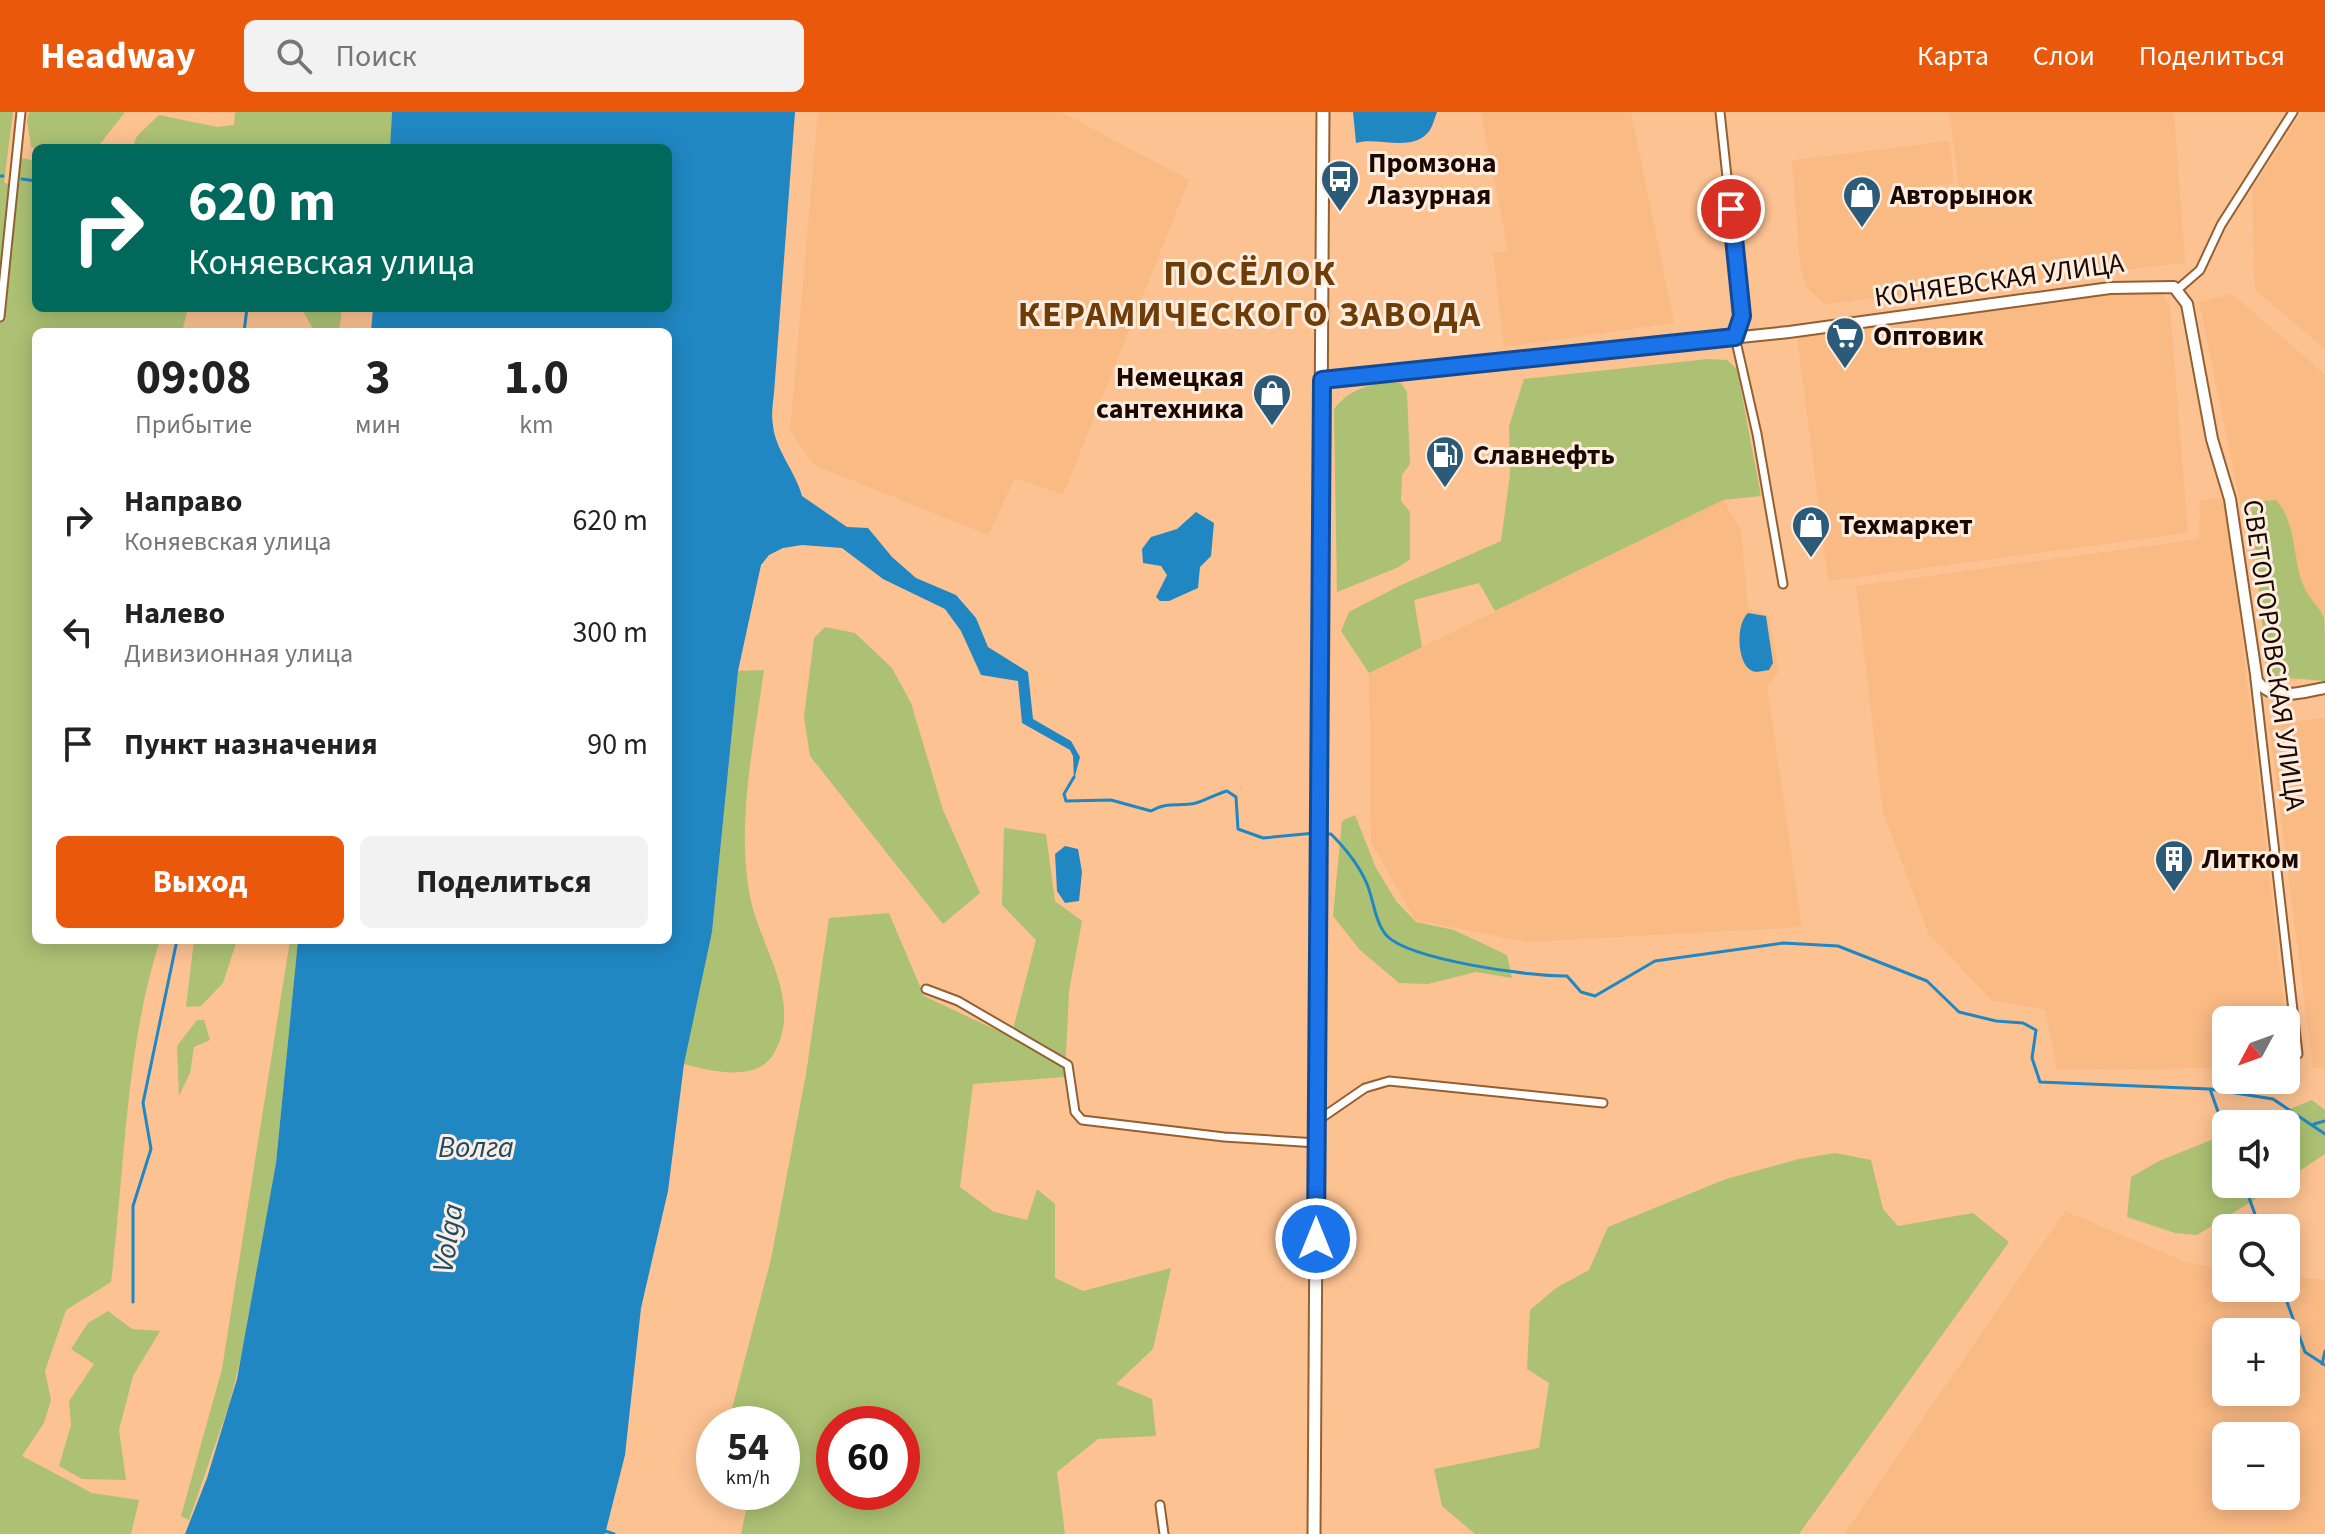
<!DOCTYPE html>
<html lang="ru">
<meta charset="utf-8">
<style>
:root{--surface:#fff;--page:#f2f2f2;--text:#222;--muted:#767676;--accent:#ea580c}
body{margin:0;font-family:"Source Sans 3",sans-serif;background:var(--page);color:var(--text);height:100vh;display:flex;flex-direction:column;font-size:30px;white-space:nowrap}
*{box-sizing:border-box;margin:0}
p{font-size:26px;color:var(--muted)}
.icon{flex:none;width:44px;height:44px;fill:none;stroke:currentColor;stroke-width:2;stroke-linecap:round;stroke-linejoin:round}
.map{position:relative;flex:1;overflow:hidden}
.drawer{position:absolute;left:32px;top:216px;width:640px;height:616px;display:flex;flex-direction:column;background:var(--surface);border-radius:12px;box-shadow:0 4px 20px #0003}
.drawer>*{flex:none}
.hud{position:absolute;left:32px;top:32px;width:640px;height:168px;border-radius:12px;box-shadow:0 4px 20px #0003;background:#00695c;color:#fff;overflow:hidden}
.needle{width:52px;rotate:229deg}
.tools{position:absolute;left:2212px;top:894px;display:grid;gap:16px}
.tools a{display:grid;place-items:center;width:88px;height:88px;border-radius:12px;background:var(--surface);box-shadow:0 4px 20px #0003;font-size:40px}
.speed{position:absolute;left:696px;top:1294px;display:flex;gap:16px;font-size:40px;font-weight:700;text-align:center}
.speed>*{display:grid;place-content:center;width:104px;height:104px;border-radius:50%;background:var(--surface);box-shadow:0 4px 20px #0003;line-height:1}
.speed small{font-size:20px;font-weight:400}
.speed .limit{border:12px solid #d22;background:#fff;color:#111}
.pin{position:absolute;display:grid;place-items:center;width:68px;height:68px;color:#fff;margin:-34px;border:4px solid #fff;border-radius:50%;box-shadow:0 2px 8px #0007}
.me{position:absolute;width:88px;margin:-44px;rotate:0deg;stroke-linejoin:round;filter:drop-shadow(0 0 6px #0008)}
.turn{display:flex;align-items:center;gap:28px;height:168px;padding:0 24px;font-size:36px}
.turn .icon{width:104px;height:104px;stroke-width:2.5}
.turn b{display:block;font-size:56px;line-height:68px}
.eta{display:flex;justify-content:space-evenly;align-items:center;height:136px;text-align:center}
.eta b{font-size:48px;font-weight:700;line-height:56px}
.button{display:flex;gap:16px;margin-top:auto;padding:16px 24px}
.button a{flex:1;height:92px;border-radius:12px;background:var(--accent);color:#fff;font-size:32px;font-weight:700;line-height:92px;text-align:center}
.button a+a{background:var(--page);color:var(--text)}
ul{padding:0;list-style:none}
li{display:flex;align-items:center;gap:24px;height:112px;padding:0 24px}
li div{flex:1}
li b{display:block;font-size:30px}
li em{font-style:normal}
header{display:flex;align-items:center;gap:48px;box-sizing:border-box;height:112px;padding:0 40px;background:var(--accent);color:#fff}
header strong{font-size:38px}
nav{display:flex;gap:44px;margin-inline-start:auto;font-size:28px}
.search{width:560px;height:72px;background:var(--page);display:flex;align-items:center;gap:20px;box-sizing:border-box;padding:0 28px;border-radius:12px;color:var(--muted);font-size:30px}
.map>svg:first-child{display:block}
.built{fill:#faba84;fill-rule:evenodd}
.green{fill:#acc173;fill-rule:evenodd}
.water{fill:#2087c3}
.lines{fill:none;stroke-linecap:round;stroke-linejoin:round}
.stream{stroke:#2087c3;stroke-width:3}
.street-casing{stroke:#946032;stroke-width:11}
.secondary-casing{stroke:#946032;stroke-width:14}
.primary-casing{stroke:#946032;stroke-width:15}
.street{stroke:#fff;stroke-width:7}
.secondary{stroke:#fff;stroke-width:10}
.primary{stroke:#fff;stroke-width:11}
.route-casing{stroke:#114b97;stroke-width:20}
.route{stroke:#1a73e8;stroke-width:14}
.labels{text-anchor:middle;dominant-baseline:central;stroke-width:6;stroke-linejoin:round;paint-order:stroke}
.poi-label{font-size:28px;font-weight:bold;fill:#1b0800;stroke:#ffeddf;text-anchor:start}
.street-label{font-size:28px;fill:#1b0800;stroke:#ffeddf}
.water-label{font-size:30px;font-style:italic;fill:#194b6b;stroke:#ffeddf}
.district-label{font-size:36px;font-weight:bold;letter-spacing:2px;fill:#6d3c07;stroke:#ffeddf}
</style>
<header>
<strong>Headway</strong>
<div class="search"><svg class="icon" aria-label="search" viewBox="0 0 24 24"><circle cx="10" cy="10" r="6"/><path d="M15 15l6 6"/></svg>Поиск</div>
<nav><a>Карта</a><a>Слои</a><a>Поделиться</a></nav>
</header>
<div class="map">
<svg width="2325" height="1422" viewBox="0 0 2325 1422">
<rect width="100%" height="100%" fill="#fcc292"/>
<path class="built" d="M818,0h243l128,68 -126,315 -48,-17 -27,57 -174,-70 -24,-35z
M1481,0h150l43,211 -170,24 -11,-94 15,-3z
M1949,0h225l11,151 -361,41 -17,-16 -7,-23 -8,-105 157,-19 5,42 -32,4v5l37,-5z
M2302,0h23v237l-70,-59 -3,-101z
M2157,174l13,21 18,226 -360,48 -31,-245z
M2232,182l93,80v299l-47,12 -79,-383z
M2226,385l65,570h-5v-47h-60v48l-169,2 -12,-60 -54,-10 -63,-67 -45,-121 -27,-226 343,-47 1,-39z
M1723,388l18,30 7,78 21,8 10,56 -12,14 35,241 -276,15 -111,-22 -44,-78 -2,-169z
M2325,606v349l-12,1 -44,-344z
M2065,1099l123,52 38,5v20h60v-12l39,4v254h-481zM2226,1220h60v60h-60zM2286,1324v60h-60v-60z"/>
<path class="green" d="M0,0h13l-9,71 14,2 3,-27 15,3v147h152l-6,24h-146v608h124c-35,109 -35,229 -49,342l-45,28 -21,61 6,29 -7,23 -22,33 70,37 47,7 -8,34h-131z
M29,0h96l-28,36 -61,1 -5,-2 -4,-27z
M235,0h157l-2,36h-258l5,-12 22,-21 58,12 17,-2z
M301,196h41l-3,24h-24z
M1708,247l19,1 10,9 24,127 -38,4 -228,111 -16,-28 -65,17 8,47 -53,26 -28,-42 8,-19 50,-26 102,-45 9,-66 -1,-49 15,-47z
M1401,271l6,9 3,72 -8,11 -1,26 9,11v47l-11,8 -62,25 -3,-183c16,-21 41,-28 67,-26z
M2276,388c22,25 15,56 28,87 4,11 16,20 20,31 1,16 1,45 1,63l-58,-5 -16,-174z
M825,515l30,6 37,35 19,35 32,107 37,83 -37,31 -133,-168 -6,-39 10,-79z
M764,558c-10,74 -29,157 -13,231 11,49 52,101 23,152 -16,30 -64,18 -90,11l28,-132 26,-261z
M1355,703l21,53 20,33 20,21 38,8 53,25 5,23 -36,-6 -48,12 -29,-1 -39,-33 -27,-34 9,-95z
M1004,716l42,6 9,67 27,20 -13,70 -4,86 -92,7 -13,103 34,25 33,8 10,-31 18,15v74l28,13 88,-23 -18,81 -37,35 36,15 4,37 -58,3 -41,33 8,62h-324l5,-24 -8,-18h44v-68h-54l43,-165 35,-185 23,-156 60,-5 35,83 87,41 25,-97 -34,-35zM834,1312h68v68h-68z
M194,828h43l-14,43 -22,23 -15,1z
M290,828h8l-22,223 -35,194 -12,48 -40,115 -8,-4 41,-147z
M197,908h7l6,20 -16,7 -4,26 -11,23 -2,-50z
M2312,988l13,10v44l-39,26v-56h-34z
M2226,1022v50h54l-83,51 -22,-2 -48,-16 4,-40 28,-16z
M1835,1041l36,7 12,49 15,17 75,-13 36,29 -210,292h-324l-33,-28 -8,-37 105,-21 10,-65 -22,-14 3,-59 26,-22 33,-18 19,-43 118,-48 73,-20z
M108,1199l24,18 28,2 -27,45 -14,54 7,50 -44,-1 -23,-13 12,-41 -2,-24 25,-37 -23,-15 17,-26z"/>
<path class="water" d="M392,0h403l-21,281c-1,10 -3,22 -1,32 2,25 23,47 29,71l45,31 21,1 24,29 24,21 40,17 20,23 12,29 40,25 5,47 38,22 9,16 -6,23 -1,-24 -3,-6 -48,-27 -4,-42 -37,-6 -20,-44 -16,-22 -62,-30 -41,-31 -40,-3 -19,3 -14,7 -8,10 -23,106 -26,261 -28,132 -16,127 -27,117 -16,147 -20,79h-420l22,-56 30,-99 39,-216 22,-223h370v-608h-297l2,-24h295v-160h-278z
M1353,0h84c-2,5 -4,13 -7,18 -17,24 -53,6 -74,13z
M1196,400l18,11 -3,33 -11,11 -2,21 -29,13h-9l-4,-4 11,-22 -6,-9 -18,-3 -1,-14 9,-12 26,-8z
M1748,501l18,3 7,47 -4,7c-7,1 -14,4 -20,-1 -12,-10 -13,-45 -1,-56z
M1065,734l13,3 4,23 -3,29 -14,2 -8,-12 -2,-37z"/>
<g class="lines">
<path class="stream" d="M0,64h3
M22,67l14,2
M244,220l3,-24
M1074,665l-10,17 2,7 45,-1 40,11c17,-10 28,-4 45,-8 8,-2 20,-9 31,-12l9,6 2,32 25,9 52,-5
M1322,722h9c15,15 28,31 36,50 7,17 8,39 20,52 24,24 145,41 180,40l14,16 14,4 60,-35 128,-18 55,3 89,35 32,31 37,9 27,2 13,7 -4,28 8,24 170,7 63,10 52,35
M2210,977l16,45
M2314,1012l11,-3
M2244,1072l16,44
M2282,1176l23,64 20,13
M133,1190v-96l18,-57 -8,-46 34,-163
M2322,1252l3,-13
M602,1418l12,4"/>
<g class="street-casing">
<path id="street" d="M1720,0l22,204 -7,21 22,97 26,150
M2178,177l22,-19 21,-45 72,-113
M0,205l21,-205
M2255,567l43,375
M926,877l32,12 110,64 7,47 7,8 142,17 93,6
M1317,1009l48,-33 24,-7 214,22
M1160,1393l4,29"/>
</g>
<g class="secondary-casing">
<path id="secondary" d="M1322,268l467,-48 321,-44 64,-1 13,17 25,135 18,60 27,182c17,22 44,11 68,7"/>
</g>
<g class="primary-casing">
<path id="primary" d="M1314,1422l9,-1422"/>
</g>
<use href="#street" class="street"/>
<use href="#secondary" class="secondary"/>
<use href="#primary" class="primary"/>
</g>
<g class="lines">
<g class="route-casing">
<path id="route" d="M1316,1127l6,-859 413,-43 7,-21 -11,-107"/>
</g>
<use href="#route" class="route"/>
</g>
<defs>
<g id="bus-pin" transform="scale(2)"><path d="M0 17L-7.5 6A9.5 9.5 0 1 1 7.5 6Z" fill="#2c5a79" stroke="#ffeddf"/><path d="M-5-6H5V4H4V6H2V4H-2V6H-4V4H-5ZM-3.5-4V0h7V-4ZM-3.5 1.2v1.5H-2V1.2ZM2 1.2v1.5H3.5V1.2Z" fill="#fff"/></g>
<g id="shop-pin" transform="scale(2)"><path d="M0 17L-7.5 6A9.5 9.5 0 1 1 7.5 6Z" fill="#2c5a79" stroke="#ffeddf"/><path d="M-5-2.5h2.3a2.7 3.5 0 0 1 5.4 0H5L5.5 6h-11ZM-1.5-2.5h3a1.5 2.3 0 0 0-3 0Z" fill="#fff"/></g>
<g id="supermarket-pin" transform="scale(2)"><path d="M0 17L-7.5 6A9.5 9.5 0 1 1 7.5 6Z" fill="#2c5a79" stroke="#ffeddf"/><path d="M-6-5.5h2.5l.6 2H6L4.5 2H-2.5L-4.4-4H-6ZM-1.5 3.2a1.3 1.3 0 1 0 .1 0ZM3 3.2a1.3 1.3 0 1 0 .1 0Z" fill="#fff"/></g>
<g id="fuel-pin" transform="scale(2)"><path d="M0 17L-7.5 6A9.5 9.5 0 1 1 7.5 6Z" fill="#2c5a79" stroke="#ffeddf"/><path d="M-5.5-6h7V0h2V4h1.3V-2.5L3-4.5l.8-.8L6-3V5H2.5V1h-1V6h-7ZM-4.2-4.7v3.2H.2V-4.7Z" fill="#fff"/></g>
<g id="building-pin" transform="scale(2)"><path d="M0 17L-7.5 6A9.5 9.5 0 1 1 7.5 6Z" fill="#2c5a79" stroke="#ffeddf"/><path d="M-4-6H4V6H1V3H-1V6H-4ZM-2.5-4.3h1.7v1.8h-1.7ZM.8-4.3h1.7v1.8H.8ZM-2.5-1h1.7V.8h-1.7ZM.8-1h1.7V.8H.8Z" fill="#fff"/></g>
</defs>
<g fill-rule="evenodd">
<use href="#bus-pin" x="1340" y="67"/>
<use href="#shop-pin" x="1862" y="83"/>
<use href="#supermarket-pin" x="1845" y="224"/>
<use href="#shop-pin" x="1272" y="281"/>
<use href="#fuel-pin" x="1445" y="343"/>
<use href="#shop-pin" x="1811" y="413"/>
<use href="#building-pin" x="2174" y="747"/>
</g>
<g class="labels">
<g class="poi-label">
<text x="1368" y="51">Промзона<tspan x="1368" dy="32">Лазурная</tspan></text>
<text x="1890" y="83">Авторынок</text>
<text x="1873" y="224">Оптовик</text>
<text x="1244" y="265" text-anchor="end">Немецкая<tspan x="1244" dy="32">сантехника</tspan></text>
<text x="1473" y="343">Славнефть</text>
<text x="1839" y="413">Техмаркет</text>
<text x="2202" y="747">Литком</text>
</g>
<g class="street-label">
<text transform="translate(1999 168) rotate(-8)">КОНЯЕВСКАЯ УЛИЦА</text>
<text transform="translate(2274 543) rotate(82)">СВЕТОГОРОВСКАЯ УЛИЦА</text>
</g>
<g class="water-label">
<text x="476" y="1035">Волга</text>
<text transform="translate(448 1126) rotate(-81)">Volga</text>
</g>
<g class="district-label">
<text x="1250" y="161">ПОСЁЛОК<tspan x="1250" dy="41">КЕРАМИЧЕСКОГО ЗАВОДА</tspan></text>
</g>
</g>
</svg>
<div class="tools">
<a><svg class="needle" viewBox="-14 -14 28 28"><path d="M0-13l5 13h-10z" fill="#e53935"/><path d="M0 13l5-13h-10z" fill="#767676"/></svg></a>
<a><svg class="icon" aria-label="sound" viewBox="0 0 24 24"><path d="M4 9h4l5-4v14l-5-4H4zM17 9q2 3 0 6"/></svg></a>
<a><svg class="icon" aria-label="search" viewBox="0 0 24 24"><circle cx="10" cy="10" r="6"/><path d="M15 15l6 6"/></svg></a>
<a>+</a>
<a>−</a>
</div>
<div class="speed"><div>54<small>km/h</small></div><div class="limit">60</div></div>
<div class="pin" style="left:1731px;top:97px;background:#d93025"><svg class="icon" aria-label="arrive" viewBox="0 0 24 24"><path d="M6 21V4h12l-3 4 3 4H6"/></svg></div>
<svg class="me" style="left:1316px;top:1127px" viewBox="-20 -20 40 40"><circle r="17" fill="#1a73e8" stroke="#fff" stroke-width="3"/><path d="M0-11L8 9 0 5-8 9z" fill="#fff"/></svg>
<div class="hud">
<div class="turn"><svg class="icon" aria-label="right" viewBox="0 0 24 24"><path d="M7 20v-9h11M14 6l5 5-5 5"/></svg><div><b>620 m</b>Коняевская улица</div></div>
</div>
<section class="drawer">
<div class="eta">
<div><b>09:08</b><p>Прибытие</p></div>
<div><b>3</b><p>мин</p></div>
<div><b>1.0</b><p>km</p></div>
</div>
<ul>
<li><svg class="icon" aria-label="right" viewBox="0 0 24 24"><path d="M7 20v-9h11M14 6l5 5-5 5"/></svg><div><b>Направо</b><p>Коняевская улица</p></div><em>620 m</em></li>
<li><svg class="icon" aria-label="left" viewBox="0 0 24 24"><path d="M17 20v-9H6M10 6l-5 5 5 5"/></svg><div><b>Налево</b><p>Дивизионная улица</p></div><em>300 m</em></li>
<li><svg class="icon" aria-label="arrive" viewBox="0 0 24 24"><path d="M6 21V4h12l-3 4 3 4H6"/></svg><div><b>Пункт назначения</b></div><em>90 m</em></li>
</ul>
<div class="button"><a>Выход</a><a>Поделиться</a></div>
</section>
</div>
